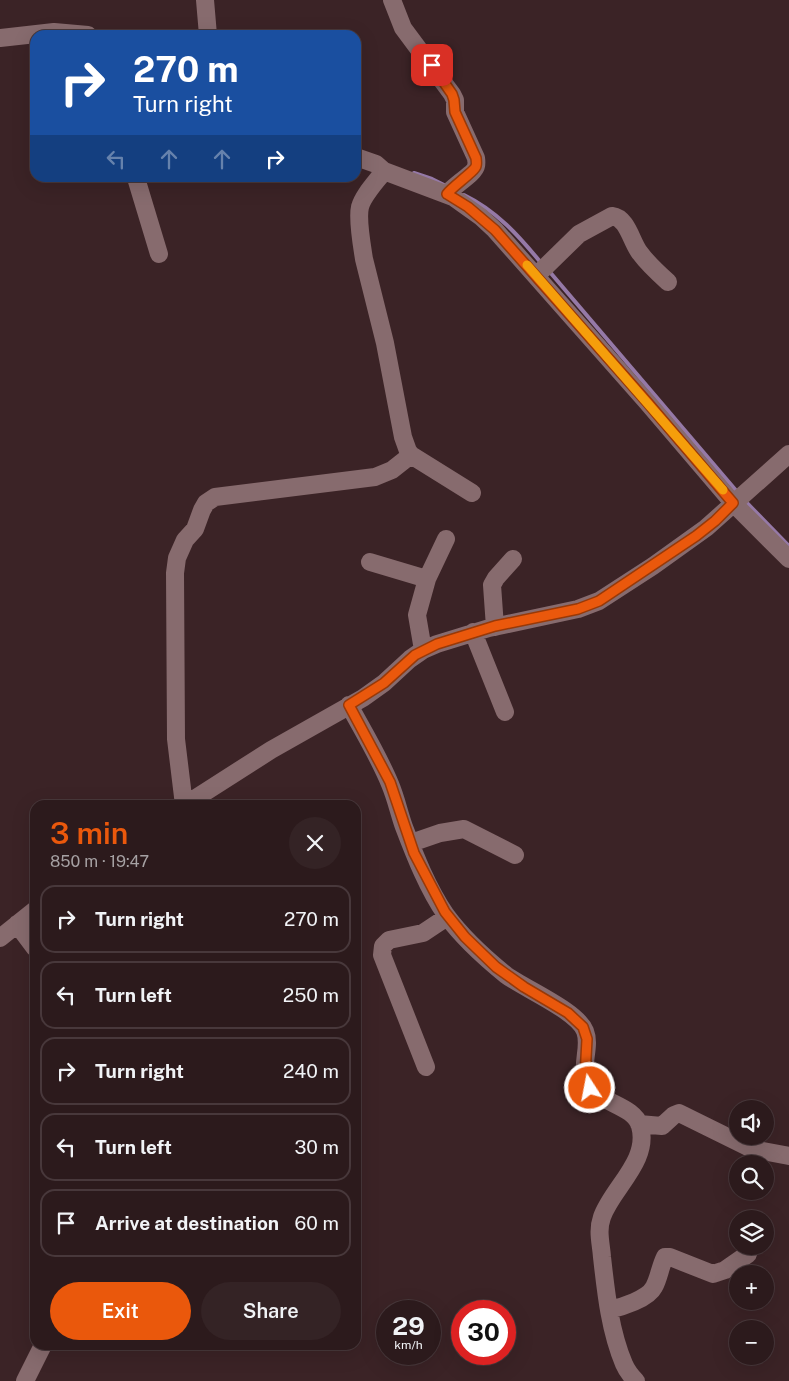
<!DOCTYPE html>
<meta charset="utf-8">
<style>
:root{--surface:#2c1a1c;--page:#342325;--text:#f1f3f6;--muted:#a6a1a3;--line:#48383b;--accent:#ea580c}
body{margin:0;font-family:"Public Sans",sans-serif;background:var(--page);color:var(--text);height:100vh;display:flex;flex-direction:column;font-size:19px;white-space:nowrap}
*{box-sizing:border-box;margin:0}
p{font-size:16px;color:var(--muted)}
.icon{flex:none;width:28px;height:28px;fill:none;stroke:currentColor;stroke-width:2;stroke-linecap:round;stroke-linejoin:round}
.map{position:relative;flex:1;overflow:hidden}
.side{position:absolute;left:30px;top:800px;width:331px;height:550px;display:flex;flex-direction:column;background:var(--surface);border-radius:15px;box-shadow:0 5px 20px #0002,0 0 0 1px var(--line)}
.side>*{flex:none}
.guide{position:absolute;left:30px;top:30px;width:331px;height:152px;border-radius:15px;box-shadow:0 5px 20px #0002,0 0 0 1px var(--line);background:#1a4fa0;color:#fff;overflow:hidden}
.controls{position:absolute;left:729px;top:1100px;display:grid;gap:10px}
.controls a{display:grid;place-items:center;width:45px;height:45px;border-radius:50%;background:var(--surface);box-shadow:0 5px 20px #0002,0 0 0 1px var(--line);font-size:25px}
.speed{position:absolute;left:376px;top:1300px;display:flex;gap:10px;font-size:25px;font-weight:700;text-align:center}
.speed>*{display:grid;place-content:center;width:65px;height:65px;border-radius:50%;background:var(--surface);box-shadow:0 5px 20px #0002,0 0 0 1px var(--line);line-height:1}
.speed small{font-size:12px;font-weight:400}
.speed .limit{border:8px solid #d22;background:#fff;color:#111}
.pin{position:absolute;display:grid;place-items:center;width:42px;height:42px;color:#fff;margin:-21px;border-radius:10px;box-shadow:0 2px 8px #0006}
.me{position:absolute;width:55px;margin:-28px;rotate:349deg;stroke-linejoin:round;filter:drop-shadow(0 0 4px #0008)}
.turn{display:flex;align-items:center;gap:18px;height:105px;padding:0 20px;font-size:22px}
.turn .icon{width:65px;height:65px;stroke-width:2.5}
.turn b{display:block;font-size:35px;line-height:42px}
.lanes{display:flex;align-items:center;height:48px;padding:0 20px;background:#0003;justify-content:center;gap:25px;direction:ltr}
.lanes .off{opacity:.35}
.round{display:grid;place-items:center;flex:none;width:52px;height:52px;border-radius:26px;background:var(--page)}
.headline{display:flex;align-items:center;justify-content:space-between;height:85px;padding:0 20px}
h1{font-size:30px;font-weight:600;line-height:38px;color:var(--accent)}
.cta{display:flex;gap:10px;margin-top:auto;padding:10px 20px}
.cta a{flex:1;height:58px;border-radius:30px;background:var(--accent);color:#fff;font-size:20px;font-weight:600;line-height:58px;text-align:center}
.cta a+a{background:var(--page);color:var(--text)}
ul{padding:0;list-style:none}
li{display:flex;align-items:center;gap:15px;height:68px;margin:0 10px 8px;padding:0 10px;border:2px solid var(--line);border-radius:15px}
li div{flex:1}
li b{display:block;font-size:19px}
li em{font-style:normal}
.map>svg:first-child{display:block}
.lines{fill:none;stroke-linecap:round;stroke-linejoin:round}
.stream{stroke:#9579a7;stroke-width:4}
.minor{stroke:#876b6e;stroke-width:18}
.route-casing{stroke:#983908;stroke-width:12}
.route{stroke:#ea580c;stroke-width:9}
.slow{stroke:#f59e0b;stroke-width:9}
</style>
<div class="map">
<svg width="789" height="1381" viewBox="0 0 789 1381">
<rect width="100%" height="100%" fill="#3b2326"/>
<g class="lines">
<path class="stream" d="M94,33l7,2
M414,173l18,6 12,6
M464,195c33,16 55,41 78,69
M549,271l190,223
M745,501l44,45"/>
<path class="minor" d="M205,0l3,35
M392,0l11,28 49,66 3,6v12l21,46c0,0 1,7 0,8 -1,7 -23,20 -29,28
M0,38l54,-6 34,3
M356,157l20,7 8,7 69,26 28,20 14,13 152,172 86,101 56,56
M384,171c-7,10 -21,24 -24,36 -3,12 2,39 4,52l21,84 18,94 5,14 3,4 61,38
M136,178l23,76
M536,276l43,-42 33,-18c16,2 19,26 28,37 8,11 18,20 28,29
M370,562l57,17
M495,627l-3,-42 4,-7 17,-19
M473,632l32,80
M423,650l-6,-35 10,-36 19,-40
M349,705c14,26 30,52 41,79 6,14 9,29 14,43 11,29 24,62 42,88 16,22 39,43 60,60 19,14 71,36 79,56 6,15 -4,33 1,48 8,25 47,24 54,47 10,35 -28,62 -38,91 -5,14 -1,26 0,40 4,36 8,74 22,107 3,7 7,12 12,17
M184,805l-8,-66 -1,-166 2,-15 8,-18 10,-11 7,-19 4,-7 9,-6 160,-20 17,-7 19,-15
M185,805l86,-55 92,-52 21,-15 26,-24 13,-9 14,-6 52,-16 89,-19 21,-8 54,-35 53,-38 83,-74
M411,843l29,-10 24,-4 51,26
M17,924l18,24
M0,938l35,-28
M426,1067l-44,-112 1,-9 6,-6 34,-7 24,-16
M639,1124l23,2 12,-11 5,-2 73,36 37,7
M609,1310c13,-3 39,-11 45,-23 5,-9 6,-20 11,-30h5l43,17 12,-4 23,-16
M25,1381l18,-36"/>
</g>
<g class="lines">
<g class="route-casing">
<path id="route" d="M432,65l20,29 2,6 1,12 21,46c0,0 1,7 0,8 -1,5 -24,21 -29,28l21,13 27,23 152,172 86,101 -18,18 -19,15 -97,65 -21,8 -83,17 -58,18 -22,11 -31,28 -35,22 41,77 24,71 31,59 20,25 31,30 28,20 44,26 15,14 4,12 -2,38 5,11"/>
</g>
<use href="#route" class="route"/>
<path class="slow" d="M527,265l196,225"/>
</g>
</svg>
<div class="controls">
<a><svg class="icon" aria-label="sound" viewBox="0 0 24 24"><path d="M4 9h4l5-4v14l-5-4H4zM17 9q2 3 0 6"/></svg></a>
<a><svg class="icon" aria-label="search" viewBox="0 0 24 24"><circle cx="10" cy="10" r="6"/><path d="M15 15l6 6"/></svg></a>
<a><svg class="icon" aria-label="layers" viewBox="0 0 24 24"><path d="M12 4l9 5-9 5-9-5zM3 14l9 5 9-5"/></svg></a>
<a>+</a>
<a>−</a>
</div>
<div class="speed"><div>29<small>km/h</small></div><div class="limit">30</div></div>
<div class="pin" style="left:432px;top:65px;background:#d93025"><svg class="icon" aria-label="arrive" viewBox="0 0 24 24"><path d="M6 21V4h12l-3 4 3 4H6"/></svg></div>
<svg class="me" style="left:590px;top:1088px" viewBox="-20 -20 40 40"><circle r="17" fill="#ea580c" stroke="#fff" stroke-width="3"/><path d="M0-11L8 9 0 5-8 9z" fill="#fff"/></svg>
<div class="guide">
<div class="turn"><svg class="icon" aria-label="right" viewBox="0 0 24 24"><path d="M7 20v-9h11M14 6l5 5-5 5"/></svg><div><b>270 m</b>Turn right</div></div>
<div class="lanes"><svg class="icon off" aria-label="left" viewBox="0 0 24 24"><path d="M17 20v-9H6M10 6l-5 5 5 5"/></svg><svg class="icon off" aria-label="ahead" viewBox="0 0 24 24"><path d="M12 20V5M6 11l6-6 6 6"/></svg><svg class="icon off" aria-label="ahead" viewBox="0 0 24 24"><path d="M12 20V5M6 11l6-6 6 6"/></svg><svg class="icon" aria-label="right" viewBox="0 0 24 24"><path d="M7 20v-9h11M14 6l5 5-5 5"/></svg></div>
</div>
<section class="side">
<div class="headline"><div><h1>3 min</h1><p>850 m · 19:47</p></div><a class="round"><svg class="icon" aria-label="close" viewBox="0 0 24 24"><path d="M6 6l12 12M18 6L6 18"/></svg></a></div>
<ul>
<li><svg class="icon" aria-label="right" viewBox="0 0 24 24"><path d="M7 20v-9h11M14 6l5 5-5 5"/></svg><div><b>Turn right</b></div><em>270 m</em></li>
<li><svg class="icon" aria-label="left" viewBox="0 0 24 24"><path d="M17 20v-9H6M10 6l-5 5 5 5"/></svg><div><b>Turn left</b></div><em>250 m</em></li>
<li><svg class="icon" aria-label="right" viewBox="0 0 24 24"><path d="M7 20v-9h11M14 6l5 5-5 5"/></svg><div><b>Turn right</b></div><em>240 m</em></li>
<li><svg class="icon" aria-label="left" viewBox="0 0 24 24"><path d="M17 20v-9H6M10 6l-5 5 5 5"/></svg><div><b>Turn left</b></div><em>30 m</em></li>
<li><svg class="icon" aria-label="arrive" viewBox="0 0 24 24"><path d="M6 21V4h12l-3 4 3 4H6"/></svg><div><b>Arrive at destination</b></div><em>60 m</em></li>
</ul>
<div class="cta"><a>Exit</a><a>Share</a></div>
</section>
</div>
